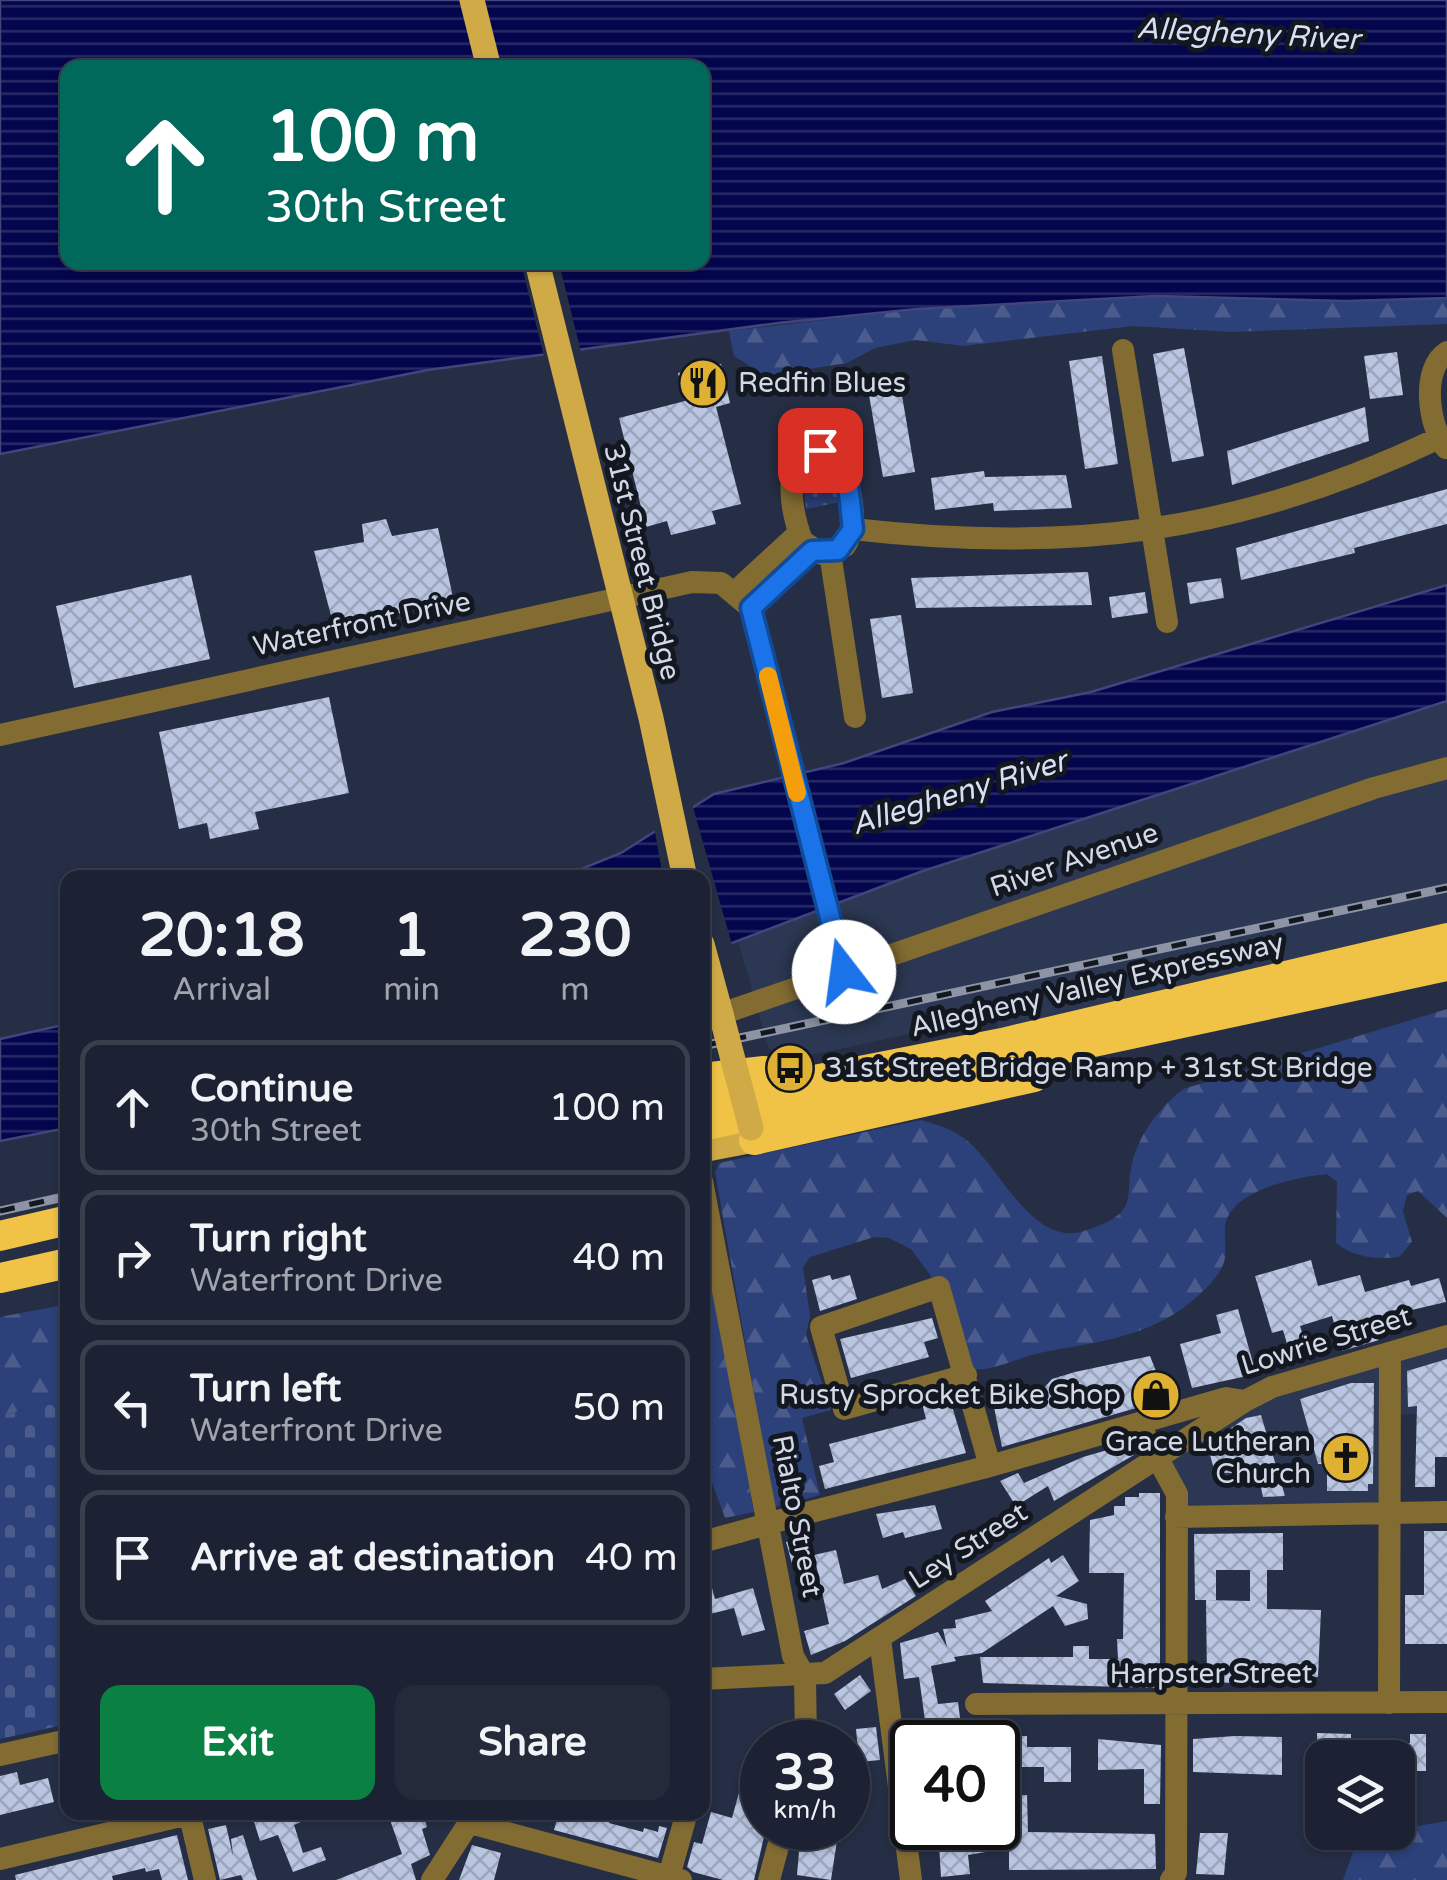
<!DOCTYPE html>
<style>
:root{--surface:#1c2233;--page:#252a3b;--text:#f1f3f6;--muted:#a0a4ac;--line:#3a3f4e;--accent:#0b8043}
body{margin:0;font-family:"Varela Round",sans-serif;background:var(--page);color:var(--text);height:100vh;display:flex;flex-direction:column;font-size:38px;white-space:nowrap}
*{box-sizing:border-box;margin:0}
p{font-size:32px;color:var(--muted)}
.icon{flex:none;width:55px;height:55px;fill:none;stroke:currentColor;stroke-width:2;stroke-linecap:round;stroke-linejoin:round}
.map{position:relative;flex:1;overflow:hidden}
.panel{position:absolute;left:60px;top:870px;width:650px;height:950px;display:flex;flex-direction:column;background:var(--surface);border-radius:20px;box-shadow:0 2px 8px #0004,0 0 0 2px var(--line)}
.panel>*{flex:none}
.hud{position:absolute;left:60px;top:60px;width:650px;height:210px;border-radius:20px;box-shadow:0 2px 8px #0004,0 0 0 2px var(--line);background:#00695c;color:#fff;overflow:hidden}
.fabs{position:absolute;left:1305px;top:1740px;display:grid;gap:20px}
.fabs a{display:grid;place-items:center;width:110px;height:110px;border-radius:20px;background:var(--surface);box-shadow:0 2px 8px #0004,0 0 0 2px var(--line);font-size:50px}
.speed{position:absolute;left:740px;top:1720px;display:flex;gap:20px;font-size:50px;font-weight:700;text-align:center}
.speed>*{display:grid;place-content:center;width:130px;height:130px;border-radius:50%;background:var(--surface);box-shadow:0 2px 8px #0004,0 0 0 2px var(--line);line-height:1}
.speed small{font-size:25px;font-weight:400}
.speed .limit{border:5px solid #111;border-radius:15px;background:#fff;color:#111}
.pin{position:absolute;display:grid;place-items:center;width:85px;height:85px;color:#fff;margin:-42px;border-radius:20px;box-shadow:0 5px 15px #0006}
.me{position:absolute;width:110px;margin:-55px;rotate:345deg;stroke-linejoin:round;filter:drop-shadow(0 0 8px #0008)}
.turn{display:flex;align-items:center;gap:35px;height:210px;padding:0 40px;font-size:45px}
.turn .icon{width:130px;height:130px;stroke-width:2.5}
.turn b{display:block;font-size:70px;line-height:85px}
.eta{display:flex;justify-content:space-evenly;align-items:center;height:170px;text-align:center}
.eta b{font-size:60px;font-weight:700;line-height:70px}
.cta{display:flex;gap:20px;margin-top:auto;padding:20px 40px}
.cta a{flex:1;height:115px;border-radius:20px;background:var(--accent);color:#fff;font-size:40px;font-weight:700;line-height:115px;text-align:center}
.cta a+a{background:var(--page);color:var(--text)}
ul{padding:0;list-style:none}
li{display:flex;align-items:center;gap:30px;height:135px;margin:0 20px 15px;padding:0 20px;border:5px solid var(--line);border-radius:20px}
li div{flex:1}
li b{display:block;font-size:38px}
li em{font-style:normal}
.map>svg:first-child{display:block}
.built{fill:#2c3853}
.green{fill:url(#green-dots)}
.forest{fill:url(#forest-firs)}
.cemetery{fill:url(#cemetery-stones)}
.water{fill:url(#water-rules);stroke:#42457b;stroke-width:2.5;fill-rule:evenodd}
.pier{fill:#252e44}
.building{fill:url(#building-cross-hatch)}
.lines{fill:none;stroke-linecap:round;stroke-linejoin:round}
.minor{stroke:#836c32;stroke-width:22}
.major{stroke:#d0aa46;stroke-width:25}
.highway{stroke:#f0c245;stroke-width:30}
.rail-casing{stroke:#8c94a5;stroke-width:9}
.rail{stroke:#131720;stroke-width:5;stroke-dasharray:15;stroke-linecap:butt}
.minor-bridge{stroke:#836c32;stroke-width:22}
.major-bridge{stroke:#d0aa46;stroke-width:25}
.route-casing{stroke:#114b97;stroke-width:25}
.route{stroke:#1a73e8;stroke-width:18}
.slow{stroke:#f59e0b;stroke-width:18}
.labels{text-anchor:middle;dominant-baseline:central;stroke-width:10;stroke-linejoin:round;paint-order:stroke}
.poi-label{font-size:28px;fill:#d2d8e6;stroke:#131720;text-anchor:start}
.street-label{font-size:28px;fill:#d2d8e6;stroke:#131720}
.water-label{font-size:30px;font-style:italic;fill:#d6dff4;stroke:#131720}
</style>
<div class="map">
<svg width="1447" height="1880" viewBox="0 0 1447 1880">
<defs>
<pattern id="green-dots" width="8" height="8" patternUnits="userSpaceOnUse" patternTransform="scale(2.5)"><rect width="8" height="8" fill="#2c4079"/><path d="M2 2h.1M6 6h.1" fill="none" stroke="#4a5b8c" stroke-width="1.8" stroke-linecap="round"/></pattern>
<pattern id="forest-firs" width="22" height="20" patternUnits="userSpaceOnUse" patternTransform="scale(2.5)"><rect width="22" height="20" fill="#2c4079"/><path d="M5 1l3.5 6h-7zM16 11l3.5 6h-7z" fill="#4a5b8c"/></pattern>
<pattern id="cemetery-stones" width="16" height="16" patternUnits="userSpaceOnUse" patternTransform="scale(2.5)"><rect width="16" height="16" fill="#2c4079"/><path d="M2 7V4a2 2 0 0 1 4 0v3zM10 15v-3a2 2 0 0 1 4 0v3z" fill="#4a5b8c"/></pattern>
<pattern id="water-rules" width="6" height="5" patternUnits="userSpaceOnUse" patternTransform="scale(2.5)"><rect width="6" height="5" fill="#04064d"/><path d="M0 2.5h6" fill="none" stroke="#282a67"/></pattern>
<pattern id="building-cross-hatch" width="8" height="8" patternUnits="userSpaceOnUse" patternTransform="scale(2.5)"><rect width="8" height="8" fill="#b9c5e1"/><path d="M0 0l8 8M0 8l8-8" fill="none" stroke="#9aa4ba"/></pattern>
</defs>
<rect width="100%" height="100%" fill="#252e44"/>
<path class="built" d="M1447,701v237l-445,105 -7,-27 -203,43 -23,-10 -31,-108 182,-69z
M1447,1336v78h-57v98l-214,5 -18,-58 87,-58z"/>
<path class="green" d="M818,460l18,13 5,29 -35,7 -4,-33z"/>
<path class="forest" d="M1156,296l190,5 101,-3v26l-216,8 -98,-6 -169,20 -48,-6 -41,8 -28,15 -82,13 -31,-20 -5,-25 188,-22z
M1447,1009v209l-29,-27 -11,4 -4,16 9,31 -13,15c-22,3 -46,0 -63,-14l1,-61 -10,-8c-29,3 -100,16 -102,54 -1,26 6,33 -15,56 -47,51 -101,56 -166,68 -26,5 -56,23 -81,16l-24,-81 -28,-38 -22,-11 -15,-1 -64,20 -7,10 7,49 -4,19 25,75 -29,8 18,77 -46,12 -59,-335 4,-9 202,-43c18,5 34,10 49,23 32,29 64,104 114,88 64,-20 35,-36 52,-81 10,-25 26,-44 47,-61z
M702,1234l52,278 -29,6 -22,-60z
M63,1305l4,2v89l-67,21v-100z
M1447,1821v59h-104l16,-44z"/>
<path class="cemetery" d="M67,1396v328l-67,15v-322z"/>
<path class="water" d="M0,0h1447v298l-101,3 -190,-5 -239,13 -139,14 -350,47 -428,84zM68,68h634v194h-634z
M1447,585v116l-527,171 -217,82 -1,-76h-143l62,-25 93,-59 130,-31 148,-51 99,-20z
M67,1024v104l-67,13v-102z"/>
<path class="pier" d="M521,263h38l23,93 -37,5z
M691,800l42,148 -31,11v-81l-39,-1 -9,-50z"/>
<path class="building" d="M1184,348l20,108 -32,6 -19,-108z
M1397,352l6,43 -33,4 -6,-43z
M1102,356l16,108 -33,5 -16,-108z
M721,364l9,39 -14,4 25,97 -29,7 4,13 -45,11 -4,-14 -21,6 -27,-109 66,-17 -7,-28z
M899,378l16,94 -32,5 -16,-94z
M1365,407l4,34 -137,44 -5,-34z
M984,471l1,6 81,-2 6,33 -78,3 -1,-8 -58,7 -4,-32z
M1447,489v35l-93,24 1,5 -114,27 -5,-32z
M386,519l6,17 46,-8 16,74 -120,25 -20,-76 50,-9 -2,-18z
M1088,572l4,33 -176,3 -5,-30z
M191,575l19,84 -136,29 -18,-82z
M1221,578l3,20 -34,6 -3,-21z
M1145,592l3,21 -36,5 -3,-21z
M901,615l12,78 -31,5 -12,-79z
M329,697l20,96 -94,19 4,17 -49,10 -3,-16 -28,6 -20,-97z
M1311,1260l7,26 42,-11 5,17 44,-12 2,6 28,-8 7,24 -73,17 6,21 -37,11 -10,-35 -32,10 9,29 -17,6 -9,-31 -11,3 -17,-57z
M830,1275l2,5 18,-5 7,24 -37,12 -8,-31z
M1238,1309l18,65 -64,14 -12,-44 41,-11 -5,-18z
M932,1318l6,20 -14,4 5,15 -78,21 -11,-39z
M1150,1356l17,43 -165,48 -9,-45 50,-13 9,-10 23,-7z
M1447,1359v98h-12v30h-20l2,-81 -9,1 -1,-36z
M1351,1383h23l-1,101h-5v7h-41v-27h-9l-18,-65z
M954,1394l3,10 -5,2 14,47 -141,36 -6,-23 15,-4 -5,-18 97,-25 -4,-16z
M1261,1415l24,81 -22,1 -5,-24h-43l-8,-29 39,-26z
M1132,1443l2,12 -80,46 -6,-15 -32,20 -16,-25 18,-8 6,10 59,-26z
M1139,1493h21v195l-177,-5 -3,-26h93v-11h16v13h29l-1,-20h6l1,-66h-35l1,-53 24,-5v-9h11v-9h14z
M935,1505l7,24 -37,9 -2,-6 -20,6 -7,-24z
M1424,1531h23v113h-42v-49h19z
M1283,1533v37h-16v39l54,1 -3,67 -52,3v6l-59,-5 -1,-81 44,1v-31h-34v30h-21l-1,-66z
M806,1537l7,25 -20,5 -7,-25z
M836,1550l8,34 34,-9 4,14 23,-10 11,17 -71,45 -34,14 -7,-24 25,-7 -15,-69z
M1063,1555l16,26 -23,15 31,8 1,15 -23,7 -12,-20 -71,47 -28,4 2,4 -25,5 7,38 20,-2 5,40h-35l-9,-65 -15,2 -4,-36 38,-11 9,15 -4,-18 13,-1 -1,-8 37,-9 -7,-10 64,-43 2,5z
M702,1569h5l8,30 38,-11 12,42 -23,6 -8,-28 -32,8z
M860,1675l11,16 -26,19 -11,-16z
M876,1727l4,33 -21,2 -3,-33z
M1317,1733l34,1v9h59v-9h16v37h-28v-13h-81z
M1005,1736h22v11h44v35h-27v-15h-39z
M1235,1736l47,1v38l-89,-3v-33z
M1098,1739l63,6 -1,59h-16v-35l-46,1z
M748,1760l14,4v64h4l-12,52h-31l-30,-8 -6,-5 7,-25 8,2 9,-32 21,6z
M17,1772l3,13 28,-7 6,24 -54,13v-39z
M1027,1795l1,37 127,2 1,35 -147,1v-22l-41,7 2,19 -29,3 -3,-49h60v-32z
M251,1812h73l-30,13 9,28 18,-6 5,13 -33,12 -15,-37 -18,6z
M403,1812h19l5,15 -5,2 8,26 -19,9 5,16h-80l66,-26 -13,-37z
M559,1812h52l-2,11 34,9 1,-4 14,4 1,-6 8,2 -9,30 -104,-28z
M226,1825l7,31 -2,-17 12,-4 14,45h-14l-2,-5 -21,5 -12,-51z
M801,1828l37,6 -7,46 -34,-5z
M1200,1833h28l-4,42 -28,-1z
M177,1835l11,45h-26l-3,-11 -13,3 -1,-4 -33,8 1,4h-97l-1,-5z
M472,1845l29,8 -7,27h-35z"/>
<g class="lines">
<path class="minor" d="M1123,350l44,272
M1446,448c-18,-22 -25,-80 1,-96
M820,450c30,9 42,72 25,96l-23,8 -20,-13c-10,-28 -24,-88 18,-91z
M853,529c217,25 387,4 586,-91
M830,553l25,164
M736,591l63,-58
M751,608l61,-57
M0,735l692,-153 29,1 30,25 93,364
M721,1014l653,-226 73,-20
M702,1181l91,475 12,21 1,65
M966,1375l-122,34 -23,-82 118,-40 51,179
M1139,1424l38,70 -1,379 -5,7
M799,1515l191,-49 236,-68 19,3
M1176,1517l271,-5
M702,1542l37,-10
M880,1639l31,241
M702,1679l123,-6 420,-272 27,-14 175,-51
M1389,1703l1,-349
M976,1704l471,-2
M0,1755l68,-15
M189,1812l16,68
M470,1823l211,57
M0,1859l197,-47
M432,1880l44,-68
M668,1880l19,-68
M769,1880l14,-52"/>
<path class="major" d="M472,0l17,68
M702,944l19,70
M702,1150l52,-10 -3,-12"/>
<path class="highway" d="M702,1078l62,-7
M702,1102l300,-59 445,-105
M702,1126l745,-160
M754,1140l280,-63
M0,1236l68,-16
M0,1278l68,-15"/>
<g class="rail-casing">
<path id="rail" d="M702,1046l745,-158
M0,1211l68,-15"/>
</g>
<use href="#rail" class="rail"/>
<path class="minor-bridge" d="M739,1532l60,-17"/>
<path class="major-bridge" d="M537,262l114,456 34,160
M721,1014l30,114"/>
</g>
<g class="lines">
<g class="route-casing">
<path id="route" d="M820,450c32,9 29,52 33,79l-15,21 -26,1 -61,57 93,364"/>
</g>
<use href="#route" class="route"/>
<path class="slow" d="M768,676l29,117"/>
</g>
<defs>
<g id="restaurant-disc" transform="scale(2.5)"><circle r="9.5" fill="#deb133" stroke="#131720"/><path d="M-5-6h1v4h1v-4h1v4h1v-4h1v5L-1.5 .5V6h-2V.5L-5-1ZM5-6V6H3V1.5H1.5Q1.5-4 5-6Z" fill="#111"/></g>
<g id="bus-disc" transform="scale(2.5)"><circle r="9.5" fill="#deb133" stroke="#131720"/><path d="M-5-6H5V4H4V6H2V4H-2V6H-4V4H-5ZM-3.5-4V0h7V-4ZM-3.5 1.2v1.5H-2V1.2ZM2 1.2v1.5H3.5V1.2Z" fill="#111"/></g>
<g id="shop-disc" transform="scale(2.5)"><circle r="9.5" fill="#deb133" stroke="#131720"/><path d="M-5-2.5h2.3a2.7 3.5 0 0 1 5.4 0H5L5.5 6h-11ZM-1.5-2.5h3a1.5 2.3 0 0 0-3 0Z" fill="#111"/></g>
<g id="church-disc" transform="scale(2.5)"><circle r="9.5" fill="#deb133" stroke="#131720"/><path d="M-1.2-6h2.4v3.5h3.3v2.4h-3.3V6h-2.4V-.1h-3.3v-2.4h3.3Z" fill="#111"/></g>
</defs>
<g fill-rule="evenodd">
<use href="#restaurant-disc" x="703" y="383"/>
<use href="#bus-disc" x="790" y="1068"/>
<use href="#shop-disc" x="1156" y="1395"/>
<use href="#church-disc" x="1346" y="1458"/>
</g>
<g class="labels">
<g class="poi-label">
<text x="738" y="383">Redfin Blues</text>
<text x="825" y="1068">31st Street Bridge Ramp + 31st St Bridge</text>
<text x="1121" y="1395" text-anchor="end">Rusty Sprocket Bike Shop</text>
<text x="1311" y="1442" text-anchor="end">Grace Lutheran<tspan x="1311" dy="32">Church</tspan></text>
</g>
<g class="street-label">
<text transform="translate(642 562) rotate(76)">31st Street Bridge</text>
<text transform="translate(362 624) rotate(-12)">Waterfront Drive</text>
<text transform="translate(1074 860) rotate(-19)">River Avenue</text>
<text transform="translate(1097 985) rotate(-13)">Allegheny Valley Expressway</text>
<text transform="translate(1326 1341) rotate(-17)">Lowrie Street</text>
<text transform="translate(797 1516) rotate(79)">Rialto Street</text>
<text transform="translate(968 1546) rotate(-33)">Ley Street</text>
<text x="1211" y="1674">Harpster Street</text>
</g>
<g class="water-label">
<text transform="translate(1248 34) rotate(3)">Allegheny River</text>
<text transform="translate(959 793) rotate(-17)">Allegheny River</text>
</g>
</g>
</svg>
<div class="fabs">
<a><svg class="icon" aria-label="layers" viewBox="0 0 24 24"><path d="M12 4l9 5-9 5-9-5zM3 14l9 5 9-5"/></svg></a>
</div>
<div class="speed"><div>33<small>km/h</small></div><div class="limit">40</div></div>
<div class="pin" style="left:820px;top:450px;background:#d93025"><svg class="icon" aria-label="arrive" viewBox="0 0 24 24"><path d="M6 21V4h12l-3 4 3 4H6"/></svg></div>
<svg class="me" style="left:844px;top:972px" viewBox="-20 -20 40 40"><circle r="19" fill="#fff"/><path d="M0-13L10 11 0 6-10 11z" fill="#1a73e8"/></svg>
<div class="hud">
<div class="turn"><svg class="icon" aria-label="ahead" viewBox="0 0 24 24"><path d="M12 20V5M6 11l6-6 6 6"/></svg><div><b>100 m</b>30th Street</div></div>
</div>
<section class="panel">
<div class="eta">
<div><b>20:18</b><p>Arrival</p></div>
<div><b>1</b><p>min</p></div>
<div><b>230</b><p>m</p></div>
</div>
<ul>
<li><svg class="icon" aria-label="ahead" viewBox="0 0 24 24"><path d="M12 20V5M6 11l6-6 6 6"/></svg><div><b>Continue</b><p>30th Street</p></div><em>100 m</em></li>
<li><svg class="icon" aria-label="right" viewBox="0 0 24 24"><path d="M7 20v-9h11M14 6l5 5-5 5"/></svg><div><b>Turn right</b><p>Waterfront Drive</p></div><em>40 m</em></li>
<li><svg class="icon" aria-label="left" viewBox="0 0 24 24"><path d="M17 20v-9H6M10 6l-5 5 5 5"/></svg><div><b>Turn left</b><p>Waterfront Drive</p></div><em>50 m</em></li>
<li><svg class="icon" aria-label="arrive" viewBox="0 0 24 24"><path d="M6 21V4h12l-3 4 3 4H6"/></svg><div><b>Arrive at destination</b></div><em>40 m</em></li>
</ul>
<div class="cta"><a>Exit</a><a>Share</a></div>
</section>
</div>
